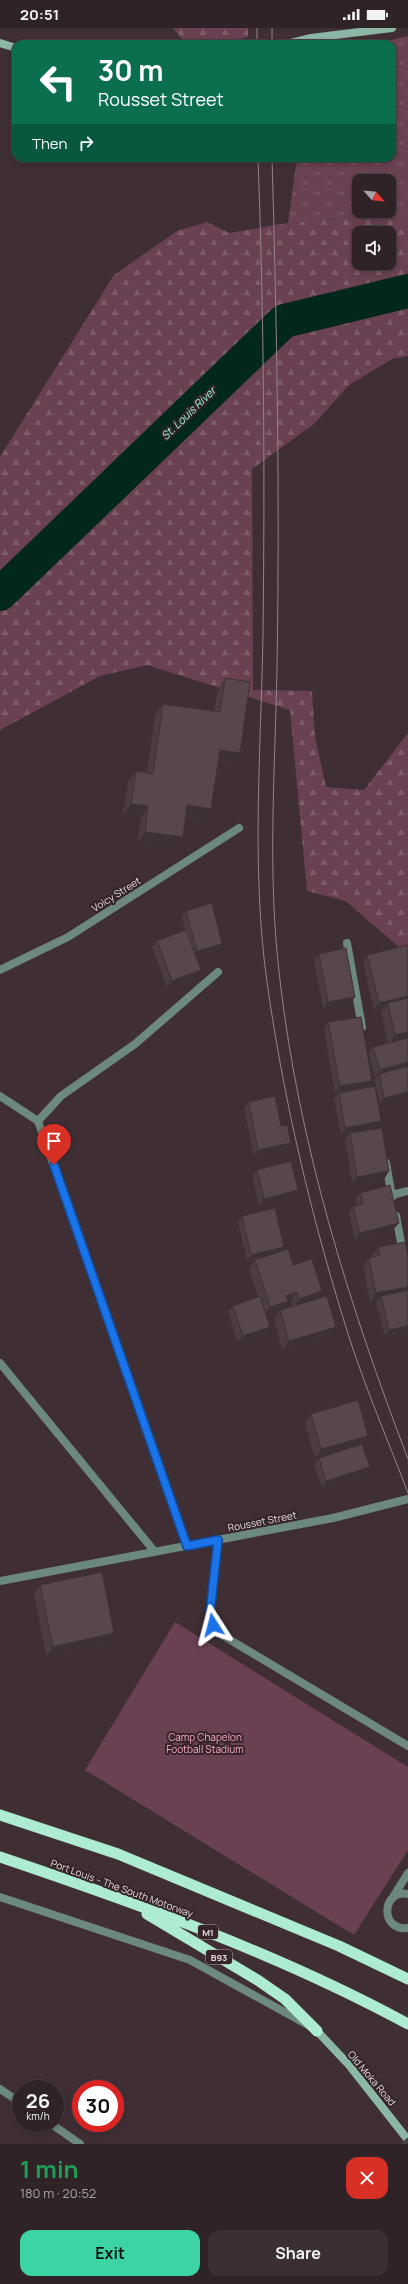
<!DOCTYPE html>
<meta charset="utf-8">
<style>
:root{--surface:#2f2328;--page:#3b2f34;--text:#f1f3f6;--muted:#a7a4a8;--line:#4a4045;--accent:#3cd4a4}
body{margin:0;font-family:Manrope,sans-serif;background:var(--page);color:var(--text);height:100vh;display:flex;flex-direction:column;font-size:15px;white-space:nowrap}
*{box-sizing:border-box;margin:0}
p{font-size:13px;color:var(--muted)}
.icon{flex:none;width:22px;height:22px;fill:none;stroke:currentColor;stroke-width:2;stroke-linecap:round;stroke-linejoin:round}
.map{position:relative;height:2116px;overflow:hidden}
.details{display:flex;flex-direction:column;background:var(--surface);flex:1}
.details>*{flex:none}
.hud{position:absolute;left:12px;top:12px;width:384px;height:122px;border-radius:12px;box-shadow:0 2px 6px #0003,0 0 0 1px var(--line);background:#0b6e4f;color:#fff;overflow:hidden}
.needle{width:26px;rotate:117deg}
.fabs{position:absolute;left:352px;top:146px;display:grid;gap:8px}
.fabs a{display:grid;place-items:center;width:44px;height:44px;border-radius:8px;background:var(--surface);box-shadow:0 2px 6px #0003,0 0 0 1px var(--line);font-size:20px}
.speed{position:absolute;left:12px;top:2052px;display:flex;gap:8px;font-size:20px;font-weight:700;text-align:center}
.speed>*{display:grid;place-content:center;width:52px;height:52px;border-radius:50%;background:var(--surface);box-shadow:0 2px 6px #0003,0 0 0 1px var(--line);line-height:1}
.speed small{font-size:10px;font-weight:400}
.speed .limit{border:6px solid #d22;background:#fff;color:#111}
.pin{position:absolute;display:grid;place-items:center;width:34px;height:34px;color:#fff;margin:-41px -17px;border-radius:50% 50% 50% 0;rotate:-45deg;box-shadow:0 0 4px #0007}
.pin .icon{rotate:45deg}
.me{position:absolute;width:44px;margin:-22px;rotate:351deg;stroke-linejoin:round;filter:drop-shadow(0 0 3px #0008)}
.turn{display:flex;align-items:center;gap:14px;height:84px;padding:0 20px;font-size:18px}
.turn .icon{width:52px;height:52px;stroke-width:2.5}
.turn b{display:block;font-size:28px;line-height:34px}
.then{display:flex;align-items:center;height:38px;padding:0 20px;background:#0003;gap:8px;font-size:15px}
.round{display:grid;place-items:center;flex:none;width:42px;height:42px;border-radius:12px;background:var(--page)}
.headline{display:flex;align-items:center;justify-content:space-between;height:68px;padding:0 20px}
h1{font-size:24px;font-weight:700;line-height:30px;color:#1e9e55}
.primary-button{display:flex;gap:8px;margin-top:auto;padding:8px 20px}
.primary-button a{flex:1;height:46px;border-radius:12px;background:var(--accent);color:#111;font-size:16px;font-weight:700;line-height:46px;text-align:center}
.primary-button a+a{background:var(--page);color:var(--text)}
.status{display:flex;justify-content:space-between;align-items:center;height:28px;padding:0 20px;background:var(--surface);direction:ltr}
.status svg{height:11px;fill:currentColor}
.map>svg:first-child{display:block}
.grass{fill:url(#grass-tufts);fill-rule:evenodd}
.forest{fill:url(#forest-firs);fill-rule:evenodd}
.park{fill:#694152}
.lines{fill:none;stroke-linecap:round;stroke-linejoin:round}
.river{stroke:#02271b;stroke-width:34}
.minor{stroke:#6d887c;stroke-width:8}
.secondary{stroke:#8bb7a4;stroke-width:8}
.trunk{stroke:#adecd1;stroke-width:11}
.tram{stroke:#93858a;stroke-width:1}
.wall{fill:#4b3c42;fill-rule:evenodd}
.shaded-wall{fill:#3d3136}
.building{fill:#57464d;stroke:#3d3136}
.route-casing{stroke:#114b97;stroke-width:10}
.route{stroke:#1a73e8;stroke-width:7}
.labels{text-anchor:middle;dominant-baseline:central;stroke-width:4;stroke-linejoin:round;paint-order:stroke}
.shield{fill:#35252b;stroke:#aea2a6;stroke-width:1}
.shield-label{font-size:9px;font-weight:bold;fill:#e2d7db}
.street-label{font-size:10px;fill:#e2d7db;stroke:#35252b}
.park-label{font-size:10px;fill:#fea8cb;stroke:#35252b}
.water-label{font-size:11px;font-style:italic;fill:#94f7d1;stroke:#35252b}
</style>
<div class="status"><b>20:51</b><svg viewBox="0 0 49 12"><path d="M0 12V9h3v3zM5 12V6h3v6zM10 12V3h3v9zM15 12V0h3v12zM26 1h20v11H26zM47 4h2v5h-2z"/></svg></div>
<div class="map">
<svg width="408" height="2116" viewBox="0 0 408 2116">
<defs>
<pattern id="grass-tufts" width="24" height="20" patternUnits="userSpaceOnUse"><rect width="24" height="20" fill="#694152"/><path d="M3 7l-1-3M5 7V3M7 7l1-3M15 17l-1-3M17 17v-4M19 17l1-3" fill="none" stroke="#7e5c6a"/></pattern>
<pattern id="forest-firs" width="22" height="20" patternUnits="userSpaceOnUse"><rect width="22" height="20" fill="#694152"/><path d="M5 1l3.5 6h-7zM16 11l3.5 6h-7z" fill="#7e5c6a"/></pattern>
</defs>
<rect width="100%" height="100%" fill="#3f2f35"/>
<path class="grass" d="M408,8v178l-120,9 9,-65h95v-114h-17zM359,153h30v30h-30z"/>
<path class="forest" d="M173,0h75v9l-27,7h-32l-4,-1z
M408,186v142l-16,3 -43,26 -35,39 -62,45 1,221 59,1 3,46 11,50 38,3 44,-57v222l-62,-54 -39,-10 -17,-181 -143,-45 -47,11 -100,54v-273l114,-182 63,-44 30,-9 22,11 59,-10zM359,205h30v30h-30z"/>
<path class="park" d="M175,1594l233,145v83l-54,85 -269,-165z"/>
<g class="lines">
<path class="river" d="M0,566l284,-273 124,-30"/>
<path class="minor" d="M347,915l15,84
M0,942l68,-33 171,-109
M0,1068l38,25 149,425
M38,1093l23,-25 74,-52 83,-72
M386,1135l6,34
M392,1167l16,-4
M396,1188l7,37
M0,1335l155,189
M218,1512l-8,73 3,12 9,10 186,111
M0,1553l333,-63 75,-19
M408,1866c-27,-5 -28,38 0,34
M0,1869l190,63 118,65
M393,1869l15,-24
M0,2061l21,14
M50,2095l30,21"/>
<path class="secondary" d="M0,15l16,5
M287,16l24,-6 81,-10
M317,2003l32,34 59,75"/>
<path class="trunk" d="M0,1787l118,39 221,92 69,33
M0,1829c139,47 279,97 408,167
M147,1886l112,67 26,18 32,32"/>
<path class="tram" d="M257,16v-16
M272,16v-16
M258,130c6,159 7,318 5,477 -2,115 -12,233 4,347 17,121 46,242 83,358 17,52 39,103 58,153
M272,130c5,170 8,341 5,511 -2,104 -10,207 3,311 19,165 69,325 128,479"/>
</g>
<path class="wall" d="M225,650l7,86 -14,-2 -15,58 -18,-2 -2,19 -8,11 -38,-5 4,-25 -18,-3 5,-33 8,-11 11,2 8,-58 8,-11 51,7 4,-21z
M186,883l36,33 -5,6 -21,6v21l-29,10 -15,-40 5,-6 28,-11 -3,-13z
M408,917v153l-28,6 -6,-24 3,-4 -2,1 -6,-24 4,-6 15,-4 -7,-31 4,-5 -11,3 -11,-48 4,-7z
M319,926l31,50 -27,5 -9,-49z
M328,994l44,59 -5,6 -32,6 -11,-64z
M339,1065l42,28 -4,7 -36,6 -7,-35z
M249,1074l32,24 10,17 -5,7 -32,6 -10,-48z
M350,1105l35,45 -33,5 -7,-43z
M257,1142l36,26 -34,9 -7,-28z
M360,1165l34,36 -39,11 -6,-27 4,-6 4,-1 -2,-6z
M242,1188l39,35 12,14 29,26 -5,8 19,28 -7,9 -47,14 -8,-31 5,-8 -13,5 4,11 -5,6 -27,9 -10,-30 5,-6 25,-9 -9,-28 6,-9 7,-2 -15,3 -9,-39zM291,1273l2,5 -10,3 4,-7z
M378,1219l30,9v76l-23,4 -9,-33 2,-2 -8,1 -7,-35 6,-9 3,-1v-1z
M311,1386l51,30 3,29 -43,15 -8,-23 5,-7 22,-7 -26,7 -10,-35z
M40,1557l68,57 -62,14 -12,-62z"/>
<path class="shaded-wall" d="M220,722l20,3 -8,11 -20,-3z
M131,776l17,2 -7,12 -18,-3z
M187,777l24,4 -8,11 -24,-3z
M145,804l38,5 -8,11 -38,-5z
M222,916l-5,6 -25,7 5,-6z
M201,942l-5,7 -29,10 5,-6z
M408,968v5l-20,2 -3,4 -11,3 5,-7z
M355,969l-5,7 -27,5 5,-7z
M408,1004v8l-19,5 6,-10z
M408,1034v6l-29,6 -2,2 -2,1 5,-7z
M372,1053l-5,6 -32,6 5,-7z
M408,1064v6l-28,6 4,-6z
M381,1093l-4,7 -36,6 4,-6z
M291,1115l-5,7 -32,6 4,-6z
M389,1143l-4,7 -33,5 5,-6z
M298,1162l-5,6 -34,9 5,-6z
M399,1195l-5,6 -39,11 5,-7z
M284,1219l-4,7 -33,7 4,-6z
M408,1259v7l-27,2 -3,5 -8,1 6,-9z
M322,1263l-6,9 -23,8 6,-9z
M297,1264l-6,9 -4,1 -5,8h-2l-1,1 -15,5 6,-9 16,-11z
M408,1298v6l-23,4 4,-6z
M270,1299l-5,6 -27,9 5,-6z
M336,1299l-7,9 -47,14 7,-9z
M368,1408l-7,9 -46,13 6,-9z
M370,1439l-5,6 -43,15 4,-7z
M114,1605l-6,9 -62,14 7,-9z"/>
<path class="building" d="M225,650l25,4 -10,71 -20,-3 -9,59 -24,-4 -4,32 -38,-5 3,-26 -17,-2 5,-33 17,3 10,-70 57,8z
M212,875l10,41 -25,7 -11,-40z
M186,902l15,40 -29,11 -15,-40z
M408,917v51l-29,7 -12,-48z
M346,920l9,49 -27,5 -9,-48z
M408,970v34l-13,3 -7,-32z
M361,989l11,64 -32,5 -12,-64z
M408,1010v24l-28,8 -7,-23z
M408,1038v26l-24,6 -5,-24z
M375,1058l6,35 -36,7 -6,-35z
M275,1068l6,30 6,-1 4,18 -33,7 -9,-48z
M382,1100l7,43 -32,6 -7,-44z
M291,1133l7,29 -34,9 -7,-29z
M390,1157l9,38 -39,10 -7,-26 10,-3 -3,-11z
M275,1180l9,39 -33,8 -9,-39z
M405,1214l3,14v31l-32,6 -7,-35 11,-3 -2,-8z
M288,1221l5,16 19,-6 10,32 -23,8 -2,-7 -11,4 2,5 -18,6 -15,-47z
M408,1262v36l-19,4 -8,-34z
M260,1268l10,31 -27,9 -10,-30z
M327,1268l9,31 -47,14 -9,-31z
M358,1372l10,36 -47,13 -10,-35z
M362,1416l8,23 -44,14 -7,-23z
M102,1544l12,61 -61,14 -13,-62z
M408,2110v6h-8z"/>
<g class="lines">
<g class="route-casing">
<path id="route" d="M54,1137l133,381 31,-6 -8,73 3,12"/>
</g>
<use href="#route" class="route"/>
</g>
<g class="labels">
<g class="shield">
<rect x="198" y="1897" width="20" height="14" rx="3"/>
<rect x="206" y="1922" width="26" height="14" rx="3"/>
</g>
<g class="shield-label">
<text x="208" y="1904">M1</text>
<text x="219" y="1929">B93</text>
</g>
<g class="street-label">
<text transform="translate(116 866) rotate(-32)">Volcy Street</text>
<text transform="translate(262 1493) rotate(-11)">Rousset Street</text>
<text transform="translate(122 1860) rotate(20)">Port Louis – The South Motorway</text>
<text transform="translate(372 2050) rotate(50)">Old Moka Road</text>
</g>
<g class="park-label">
<text x="205" y="1709">Camp Chapelon<tspan x="205" dy="12">Football Stadium</tspan></text>
</g>
<g class="water-label">
<text transform="translate(188 385) rotate(-44)">St. Louis River</text>
</g>
</g>
</svg>
<div class="fabs">
<a><svg class="needle" viewBox="-14 -14 28 28"><path d="M0-13l5 13h-10z" fill="#e53935"/><path d="M0 13l5-13h-10z" fill="#a7a4a8"/></svg></a>
<a><svg class="icon" aria-label="sound" viewBox="0 0 24 24"><path d="M4 9h4l5-4v14l-5-4H4zM17 9q2 3 0 6"/></svg></a>
</div>
<div class="speed"><div>26<small>km/h</small></div><div class="limit">30</div></div>
<div class="pin" style="left:54px;top:1137px;background:#d93025"><svg class="icon" aria-label="arrive" viewBox="0 0 24 24"><path d="M6 21V4h12l-3 4 3 4H6"/></svg></div>
<svg class="me" style="left:213px;top:1597px" viewBox="-20 -20 40 40"><path d="M0-17L14 15 0 8-14 15z" fill="#1a73e8" stroke="#fff" stroke-width="4"/></svg>
<div class="hud">
<div class="turn"><svg class="icon" aria-label="left" viewBox="0 0 24 24"><path d="M17 20v-9H6M10 6l-5 5 5 5"/></svg><div><b>30 m</b>Rousset Street</div></div>
<div class="then">Then<svg class="icon" aria-label="right" viewBox="0 0 24 24"><path d="M7 20v-9h11M14 6l5 5-5 5"/></svg></div>
</div>
</div>
<section class="details">
<div class="headline"><div><h1>1 min</h1><p>180 m · 20:52</p></div><a class="round" style="background:#d93025;color:#fff"><svg class="icon" aria-label="close" viewBox="0 0 24 24"><path d="M6 6l12 12M18 6L6 18"/></svg></a></div>
<div class="primary-button"><a>Exit</a><a>Share</a></div>
</section>
